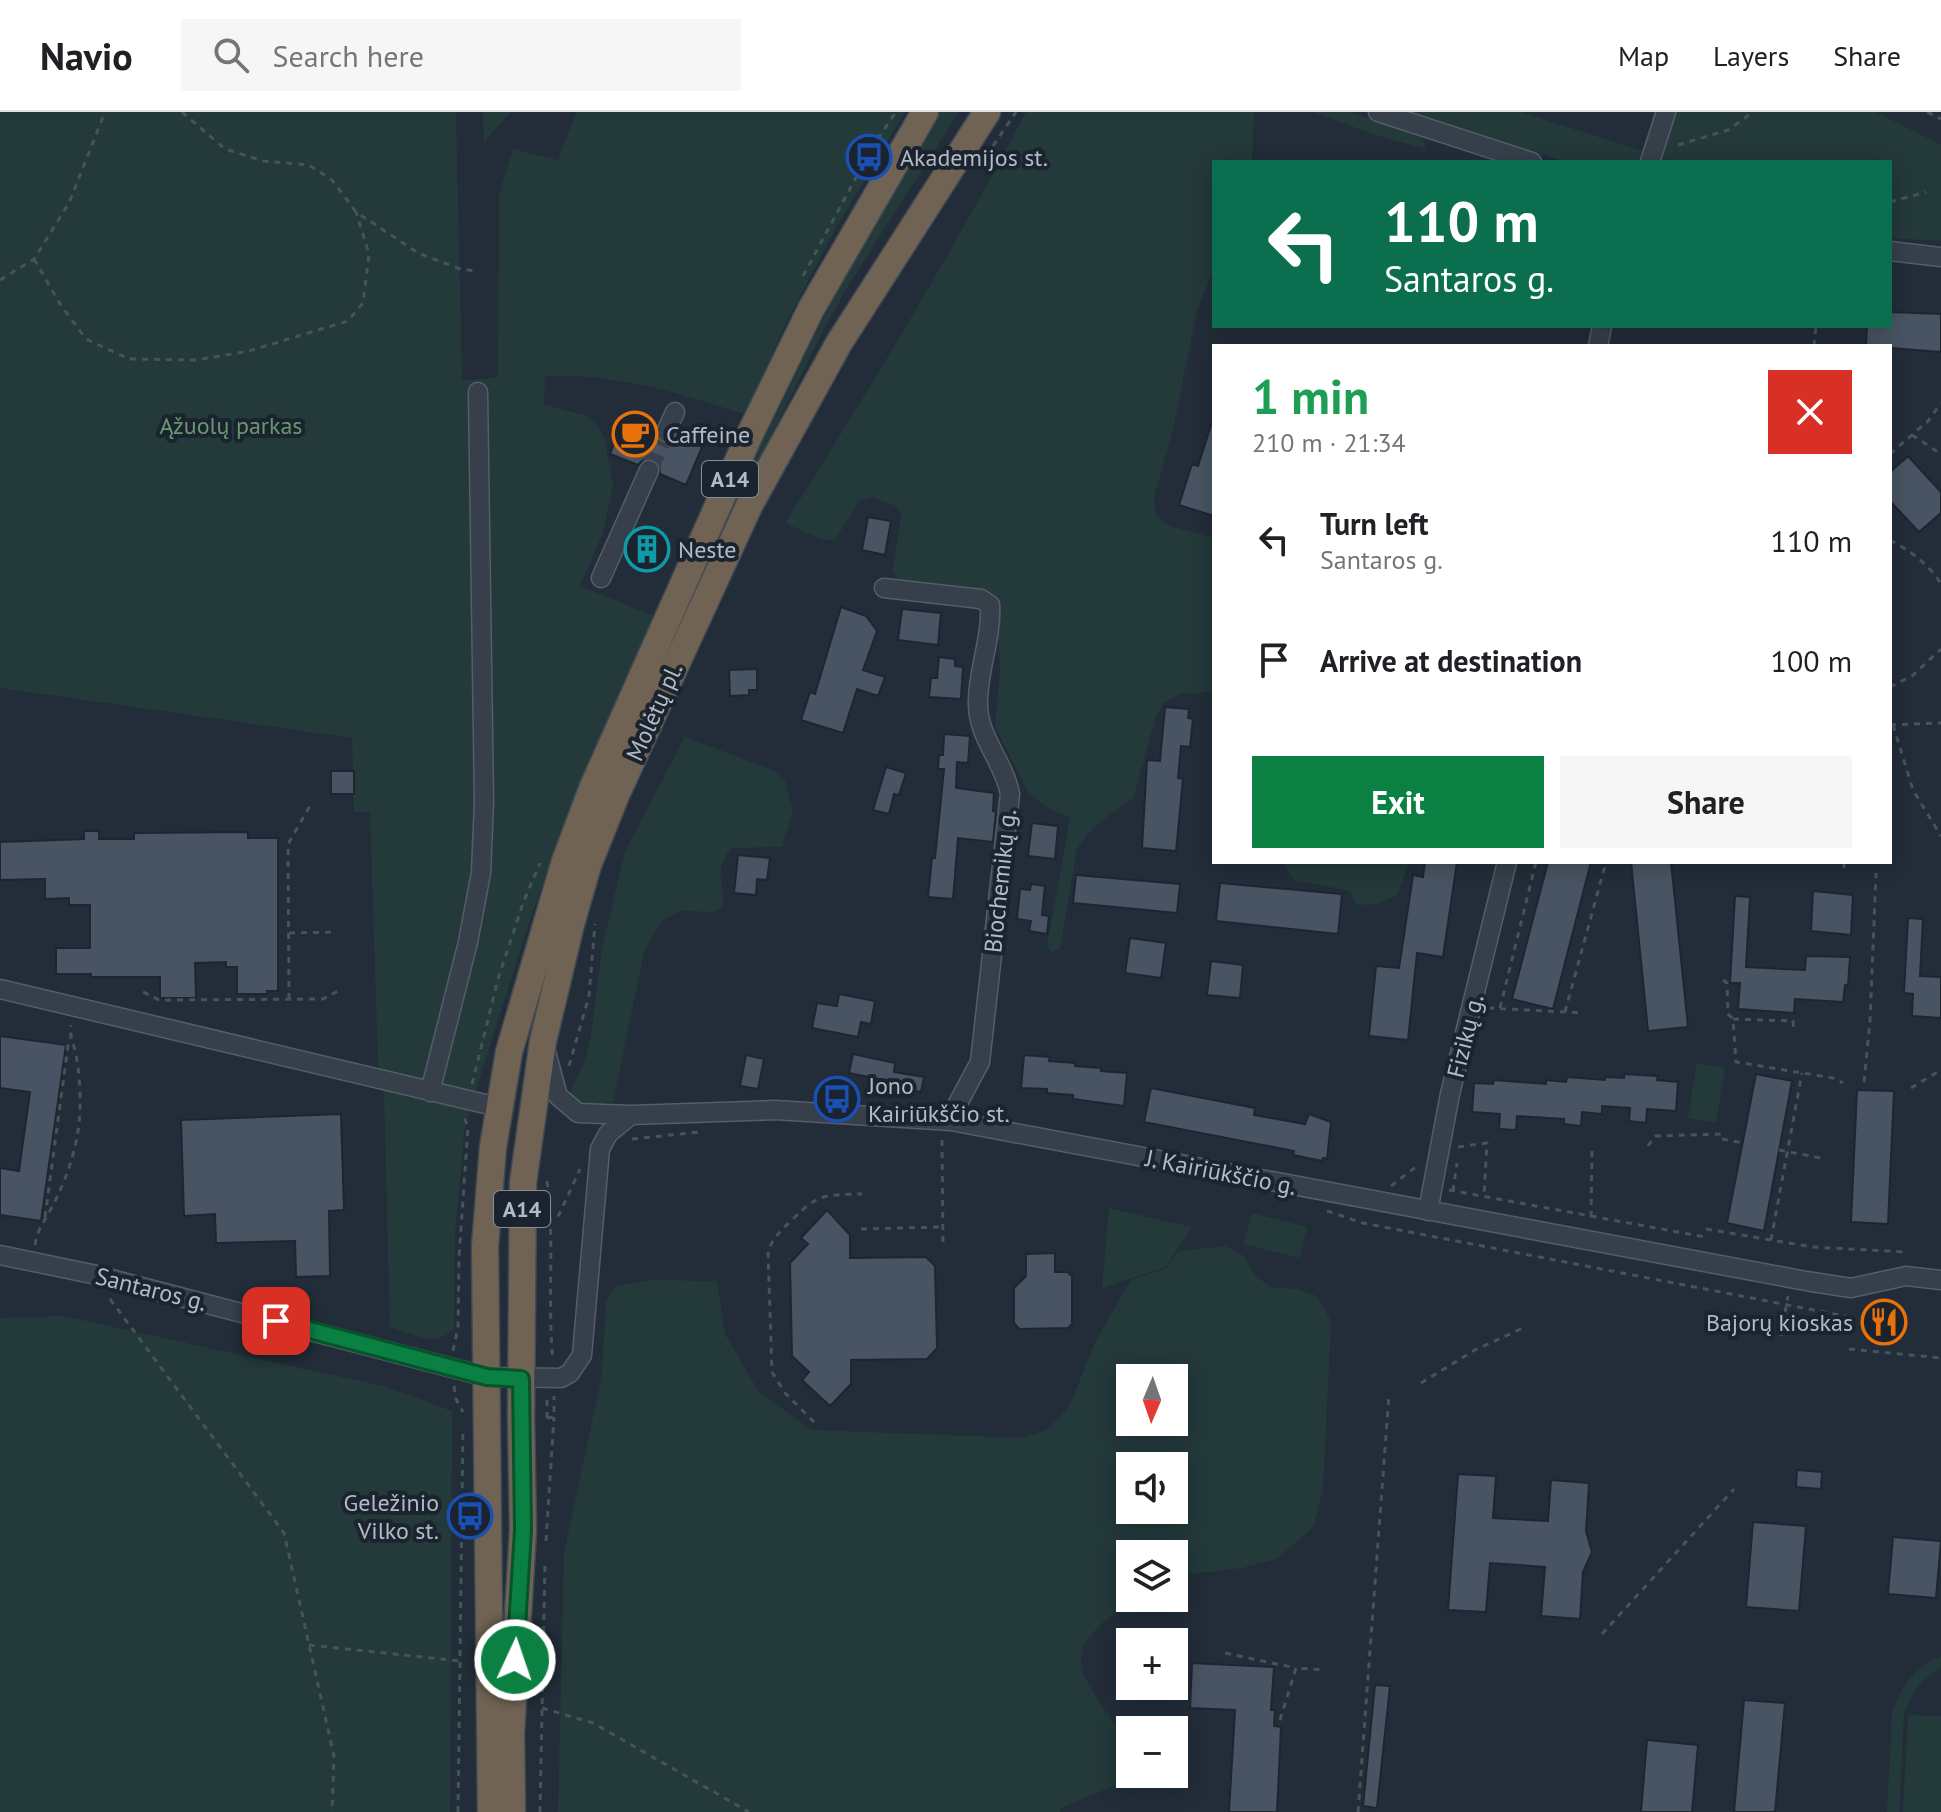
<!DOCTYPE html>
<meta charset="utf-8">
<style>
:root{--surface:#fff;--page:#f6f6f6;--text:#202124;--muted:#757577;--line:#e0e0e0;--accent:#0b8043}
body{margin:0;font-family:"PT Sans",sans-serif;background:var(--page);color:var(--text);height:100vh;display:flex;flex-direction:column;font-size:30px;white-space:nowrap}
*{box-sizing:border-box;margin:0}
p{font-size:26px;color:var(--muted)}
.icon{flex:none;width:44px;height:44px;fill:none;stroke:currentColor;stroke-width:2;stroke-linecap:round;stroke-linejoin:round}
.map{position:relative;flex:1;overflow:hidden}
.sheet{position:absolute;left:1212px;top:232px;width:680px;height:520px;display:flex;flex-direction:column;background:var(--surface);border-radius:0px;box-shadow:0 4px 20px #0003}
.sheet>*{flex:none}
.banner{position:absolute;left:1212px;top:48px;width:680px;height:168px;border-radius:0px;box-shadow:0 4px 20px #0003;background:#0b6e4f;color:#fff;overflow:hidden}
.needle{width:52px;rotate:182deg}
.tools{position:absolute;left:1116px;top:1252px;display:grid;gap:16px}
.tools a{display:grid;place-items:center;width:72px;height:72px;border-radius:0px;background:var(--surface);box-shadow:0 4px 20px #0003;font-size:40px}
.pin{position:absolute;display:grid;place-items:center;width:68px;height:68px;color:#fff;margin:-34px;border-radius:16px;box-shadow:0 4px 12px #0006}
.me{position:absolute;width:88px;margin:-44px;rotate:3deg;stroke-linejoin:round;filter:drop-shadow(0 0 6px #0008)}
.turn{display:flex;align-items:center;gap:28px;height:168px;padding:0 40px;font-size:36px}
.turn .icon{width:104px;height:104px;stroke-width:2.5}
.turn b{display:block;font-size:56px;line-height:68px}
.round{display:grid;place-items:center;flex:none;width:84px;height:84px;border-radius:0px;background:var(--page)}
.summary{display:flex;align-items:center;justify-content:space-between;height:136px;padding:0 40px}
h1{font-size:48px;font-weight:700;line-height:60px;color:#1e9e55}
.cta{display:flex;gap:16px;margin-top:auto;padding:16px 40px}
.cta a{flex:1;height:92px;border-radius:0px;background:var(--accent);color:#fff;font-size:32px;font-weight:700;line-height:92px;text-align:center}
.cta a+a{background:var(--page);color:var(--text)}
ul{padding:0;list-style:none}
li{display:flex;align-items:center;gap:24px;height:120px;padding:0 40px}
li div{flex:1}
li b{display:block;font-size:30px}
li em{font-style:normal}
header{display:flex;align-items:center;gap:48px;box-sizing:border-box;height:112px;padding:0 40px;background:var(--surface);border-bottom:2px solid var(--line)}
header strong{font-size:38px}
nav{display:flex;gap:44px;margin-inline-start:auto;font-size:28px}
.search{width:560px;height:72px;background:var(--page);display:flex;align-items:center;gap:20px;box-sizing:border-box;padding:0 28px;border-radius:0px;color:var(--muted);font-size:30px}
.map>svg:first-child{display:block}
.green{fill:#24393a;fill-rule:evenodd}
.building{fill:#485463;stroke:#1d2630;stroke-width:2}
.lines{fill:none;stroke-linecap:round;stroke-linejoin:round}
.minor-tunnel{stroke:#37424e;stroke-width:18;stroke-dasharray:18 9;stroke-linecap:butt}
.minor-casing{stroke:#545d68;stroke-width:21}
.highway-casing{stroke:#414a54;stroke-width:29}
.path{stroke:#425658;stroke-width:3;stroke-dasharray:6 6;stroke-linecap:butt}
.minor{stroke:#363f4a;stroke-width:18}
.highway{stroke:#706353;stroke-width:26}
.route-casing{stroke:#07532c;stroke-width:20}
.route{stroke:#0b8043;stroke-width:14}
.labels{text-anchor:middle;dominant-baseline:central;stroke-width:8;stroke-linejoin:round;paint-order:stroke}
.shield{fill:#1b242e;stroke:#848d98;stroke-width:2}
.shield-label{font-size:22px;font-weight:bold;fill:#b1bac6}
.poi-label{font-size:24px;fill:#b1bac6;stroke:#1b242e;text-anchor:start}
.park-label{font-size:24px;fill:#689671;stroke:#1b242e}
.street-label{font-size:24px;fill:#b1bac6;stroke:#1b242e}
</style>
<header>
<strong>Navio</strong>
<div class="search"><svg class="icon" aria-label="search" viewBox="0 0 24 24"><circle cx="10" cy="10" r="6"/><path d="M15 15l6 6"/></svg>Search here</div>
<nav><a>Map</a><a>Layers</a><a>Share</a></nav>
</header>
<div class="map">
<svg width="1941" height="1700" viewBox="0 0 1941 1700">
<rect width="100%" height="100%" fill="#222d39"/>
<path class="green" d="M0,0h456l6,269 36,-4 1,-182 14,-46 45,11 18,-48h329l-70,118 -46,87 -44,97c-68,-21 -127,-41 -200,-38l-1,29 43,11 12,11 6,13 8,46 -10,47 -23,53 74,30 -94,218 -36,104 -59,187 -10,109 -1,92c-13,24 -44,7 -64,1l-6,-232 -6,-32 -8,-250 -16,-1 -2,-74 -352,-50z
M483,0h28l-27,30z
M938,0h21l-109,171 -26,46 -75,152c3,-24 22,-56 33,-78 46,-100 101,-196 156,-291z
M1026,0h228l-2,50h-38v107l-17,41 -24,120 -19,67 2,18 11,10 47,13v150l-5,4 -29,2 -16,9 -8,13 -23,83c-22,14 -42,27 -56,50l-17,100 -8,3 -5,-5 23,-129 -24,-11 -19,-16 -32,-65 5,-56 -3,-64 -97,-22 -7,-13 8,-56 -5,-9 -24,-9 -13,4 -24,39 -15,-1 -35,-16c85,-134 167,-270 241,-411z
M1314,0h35l65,21 9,7 3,9 -54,-15z
M1410,0h111l121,39 12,-39h222l65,33v96l-51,-3v-76h-324z
M685,625l88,33 12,11 8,29 -11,37 -50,1c-20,21 -7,34 -9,59l-8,5 -35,-1 -17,9 -18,28 -32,154c-16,2 -33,7 -44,-9l15,-29 7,-29 11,-87 23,-97z
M1282,750h127l-11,32 -20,10 -22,1 -6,-14 -56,-11z
M1697,951l28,5 -9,55 -28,-5z
M1109,1096l83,19 -26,40 -64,21z
M1252,1101l55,14 -7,31 -56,-14z
M1225,1134l19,10 11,19 15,12 27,2 20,7 14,25 -8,169 -10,37 -36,32 -35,9 -68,8v-22h-44v44h4c-15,13 -36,26 -47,42 -24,36 30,70 34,102 2,14 -2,29 -5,43l-55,23 -1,4h-502l6,-259 38,-179 4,-72 9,-15 35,-7 67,1 8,53 34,58 53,38 211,8 24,-8 22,-23 26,-65 36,-62 36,-12 11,-17zM1130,1266h44v44h-44zM1130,1354h44v44h-44z
M64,1204l323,71 65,24 -2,401h-450v-494z
M1941,1544v12c-19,11 -31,25 -37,46l-5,98h-12l5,-99c9,-27 22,-46 49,-57z
M1908,1603l33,1v96h-38z"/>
<path class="building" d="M1890,200l51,2v38l-75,-6 1,-20h23z
M625,303l30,13 1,10 6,5 10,-1 5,-5 25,10 -16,38 -26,-11 -1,-10 -6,-5 -10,1 -5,5 -28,-11z
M1211,313h3v91l-35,-11 13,-41 6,2z
M1908,344l33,36v21l-22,19 -29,-31v-29z
M868,405l23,4 -6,34 -23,-5z
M637,423l26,11 -7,16 -25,-10z
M841,495l25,9 11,15 -14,39 22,7 -7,19 -21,-7 -14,44 -42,-13 9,-28 5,2z
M902,497l39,4 -3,32 -40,-5z
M939,545l16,2v7l8,1 -2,32 -32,-2 2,-19h6z
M757,557v21h-8v5l-19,1 -1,-26z
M1165,595l24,2 -1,9 5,1 -3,28 -9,-1 -3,32 5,1 -7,72 -34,-3 5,-88 13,1z
M944,622l26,2 -2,27 -11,-1 -1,26 38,5 -1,18 3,1 -3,30 -35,-4 -5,61 -25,-2 4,-39h3l9,-89h-6l1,-14h4z
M886,655l20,6 -7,22 -5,-1 -5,20 -16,-4z
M331,659h23v23h-23z
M1032,711l26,3 -3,33 -27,-3z
M84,719h15v8h35v-6l114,-1v6h30v153h-11v3h-30v-27h-11v-5l-31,1 1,35h-36v-21h-69v-3h-35v-26h34v-43h-21v-7l-24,1v-20l-45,1v-38l84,-3z
M738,743l32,3 -3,22 -10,-1 -1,16 -22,-2z
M1425,750h32l-14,95 -26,-4 -9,87 -39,-4 7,-70 23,2 14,-93 10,2z
M1548,750h43l-38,147 -41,-10z
M1631,750h40l17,165 -40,4z
M1076,763l104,9 -3,29 -104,-10z
M1220,771l122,11 -4,40 -122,-13z
M1031,772l14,2 -3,29 7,1 -2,18 -18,-3 2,-10 -14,-2 3,-30 10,1z
M1813,779l40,4 -2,40 -40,-4z
M1735,784l15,1 -4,70 59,3 1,-14 44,1 -2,29 -3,-1 -2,17 -48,-3 -1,14 -56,-4 2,-26h-10z
M1908,806l15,1 -3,57 21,1v41l-29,-2 1,-22 -9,-1z
M1130,826l36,5 -5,35 -36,-5z
M1211,849l32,4 -3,33 -33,-3z
M839,882l36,7 -4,23 -10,-2 -3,15 -46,-9 5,-25 20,3z
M0,924l66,9 -25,176 -41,-6v-47l19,3 11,-79 -30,-4z
M853,942l42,9 -1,9 30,5 -3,15 -32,-6v-5l-40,-8z
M746,943l18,4 -6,30 -18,-3z
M1024,943l26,2 -1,4 26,2v3l26,2v3l26,2 -3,33 -51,-7v-4l-26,-2v-4l-26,-1z
M1624,962l34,2 -1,4 21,2 -2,29 -29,-2 -1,14 -17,-2 1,-13 -28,-2v8l-20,-2 -1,14 -17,-2v-5l-47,-3 -1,14 -17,-1 1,-15 -28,-2 2,-29 19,1 1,-4 52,4v-4l20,2 1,-5 38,3v-3l19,1z
M1756,962l36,7 -28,150 -37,-8z
M1151,976l104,20 -1,7 51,9 4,-10 22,8 -4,37 -4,-1 -1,3 -29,-6 1,-4 -150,-29z
M1857,978l37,1 -6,133 -37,-2z
M341,1002l3,96 -15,1 1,65 -34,1 -1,-36 -79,2 -1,-29 -31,2 -3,-96z
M827,1098l23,25v23l76,-1 9,9 2,82 -10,11 -76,1v24l-21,22 -28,-26 7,-8 -17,-16 -2,-93 18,-19 -7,-6z
M1055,1141v19h12l5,4v48l-4,4 -49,1 -5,-6v-35l12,-12v-22z
M1797,1358l25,2 -1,17 -25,-2z
M1458,1362l38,2 -3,42 55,3 3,-41 38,3 -3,48 6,21 -9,20 -3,47 -39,-3 4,-49 -55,-4 -4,49 -38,-2z
M1753,1410l53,4 -7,85 -53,-4z
M1893,1425l48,4 -5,57 -48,-4z
M1192,1551l82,4 -3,43h4l-1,16 7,1 -4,85h-48l6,-102 -45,-2z
M1375,1573l15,1 -13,122 -14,-2z
M1744,1588l41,3 -10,109h-41z
M1647,1628l51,5 -6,67h-51z"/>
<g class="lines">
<path class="minor-tunnel" d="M649,358l17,-38"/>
<g class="minor-casing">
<path id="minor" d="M1378,0l154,50
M1650,50l16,-50
M1890,139l51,6
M1598,234l4,-20
M666,320l9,-20
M601,466l48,-108
M884,476l97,11 9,6c2,34 -13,67 -12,100 0,32 27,59 32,89l-30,268 -23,43 -6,16
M0,877l498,118
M546,940l12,44 20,17 53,2 144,-5 176,11 855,160 45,7 55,-12 35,4
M430,980l38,-150 13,-69 3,-71 -6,-410
M1428,1099l22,-117 57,-232
M0,1143l92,19 395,103 74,1 9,-5 12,-18 18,-206 8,-15 23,-19"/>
</g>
<g class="highway-casing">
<path id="highway" d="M491,1700l-6,-566 8,-99 16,-95 56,-191 27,-72 157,-353 62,-127 114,-197
M512,1700l-1,-79 12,-203 -2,-112 2,-235 20,-142 28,-117 17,-59 28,-70 133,-289 90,-163 148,-231"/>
</g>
<path class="path" d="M182,0l43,37 38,12 46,4 23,15 24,32 62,41 42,16 16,2
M1927,0l14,7
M1678,33l50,-15 25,-18
M993,34l23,-34
M1890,90l36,-10
M34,147l26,45 26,35 43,20 67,1 53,-9 99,-30 15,-18 6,-49 -13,-42
M803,164l70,-130 23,-34
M0,168l34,-21 35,-56 36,-91
M1814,234l2,-20
M1912,323l29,19
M1890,342l38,-33 13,-18
M1890,428c20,11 39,24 51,44
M1890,575l22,-11 29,-27
M1890,613l51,-2
M1893,613l20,65 28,46
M1844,750v11
M289,821l48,-1
M1723,868l4,3 1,31 5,5 3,43 97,16 10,5
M143,880l16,8 164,-1 15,-8
M289,887l-1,-155 22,-38
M1488,896l96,5
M1500,896l36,-146
M1565,900l41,-150
M1733,907l60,2 1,12
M569,954l20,-70 6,-72
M1864,970l6,-61 6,-148
M472,972l26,-105 25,-76 17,-40
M1911,976l30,-18
M632,1027l68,-7
M1722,1027l21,4
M942,1028l1,103
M1648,1034l7,-10 68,-2
M1458,1035l29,-4 -3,54
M1779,1038l47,9
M547,1069c8,60 0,120 6,180
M1391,1074l26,-20
M1449,1078l256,47
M1453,1079l4,-28
M1327,1099l36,12 487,94
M545,1104l14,-1 21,-46
M45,1105l24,-179
M1591,1105l1,-68
M861,1117l82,-2
M1706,1117l106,18 95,5
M1771,1128l31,-167
M35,1133c3,-18 9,-22 17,-38 11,-21 19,-42 24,-65 6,-27 5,-60 0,-87 -2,-12 -7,-18 -5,-30
M110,1187l174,234 50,223 -2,56
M1781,1224l7,-40
M1849,1237l92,9
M453,1239l5,-24 1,-69 9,-131 -4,-10
M1421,1271l54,-33 50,-23
M454,1274l2,13 7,13
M547,1306v-24
M547,1306l7,-1v-21
M814,1310l-29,-29 -13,-21 -4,-121c5,-13 13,-21 24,-31 27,-27 32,-25 70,-26
M546,1429l8,-124
M1602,1522l132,-145
M309,1533l151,16
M1225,1541l71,15
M542,1596l51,15 156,89
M1280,1608l16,-52 29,2
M458,1700l5,-384
M540,1700l5,-251
M1358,1700l31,-417"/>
<use href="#minor" class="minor"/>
<use href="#highway" class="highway"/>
</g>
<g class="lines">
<g class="route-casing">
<path id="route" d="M276,1209l211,56 34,2 2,151 -8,130"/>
</g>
<use href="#route" class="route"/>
</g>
<defs>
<g id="bus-ring" transform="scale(2.3)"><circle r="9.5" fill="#1b242e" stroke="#1a4fb4" stroke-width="1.5"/><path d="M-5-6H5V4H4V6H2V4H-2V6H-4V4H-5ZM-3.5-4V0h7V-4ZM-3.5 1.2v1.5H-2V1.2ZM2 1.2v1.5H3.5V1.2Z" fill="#1a4fb4"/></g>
<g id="cafe-ring" transform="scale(2.3)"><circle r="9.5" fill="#1b242e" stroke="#e8710a" stroke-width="1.5"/><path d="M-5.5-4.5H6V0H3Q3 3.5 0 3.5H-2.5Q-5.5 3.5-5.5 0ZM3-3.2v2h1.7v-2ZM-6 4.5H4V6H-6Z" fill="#e8710a"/></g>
<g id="building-ring" transform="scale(2.3)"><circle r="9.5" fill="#1b242e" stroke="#0f9aa8" stroke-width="1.5"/><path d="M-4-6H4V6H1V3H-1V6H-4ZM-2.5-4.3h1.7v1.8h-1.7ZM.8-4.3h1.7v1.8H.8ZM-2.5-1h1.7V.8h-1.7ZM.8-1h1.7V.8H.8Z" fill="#0f9aa8"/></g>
<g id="restaurant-ring" transform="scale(2.3)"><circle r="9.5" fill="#1b242e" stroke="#e8710a" stroke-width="1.5"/><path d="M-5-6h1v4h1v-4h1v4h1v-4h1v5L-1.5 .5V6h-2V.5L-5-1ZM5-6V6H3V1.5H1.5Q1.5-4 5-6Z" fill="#e8710a"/></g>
</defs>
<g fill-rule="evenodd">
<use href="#bus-ring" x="869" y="45"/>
<use href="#cafe-ring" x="635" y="322"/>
<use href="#building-ring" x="647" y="437"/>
<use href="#bus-ring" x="837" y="987"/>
<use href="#restaurant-ring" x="1884" y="1210"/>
<use href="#bus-ring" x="470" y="1404"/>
</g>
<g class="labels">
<g class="shield">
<rect x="702" y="349" width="56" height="36" rx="6"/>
<rect x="494" y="1079" width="56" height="36" rx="6"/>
</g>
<g class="shield-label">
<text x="730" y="367">A14</text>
<text x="522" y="1097">A14</text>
</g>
<g class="poi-label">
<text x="900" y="45">Akademijos st.</text>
<text x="666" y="322">Caffeine</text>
<text x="678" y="437">Neste</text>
<text x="868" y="973">Jono<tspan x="868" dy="28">Kairiūkščio st.</tspan></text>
<text x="1853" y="1210" text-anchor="end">Bajorų kioskas</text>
<text x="439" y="1390" text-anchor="end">Geležinio<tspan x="439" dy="28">Vilko st.</tspan></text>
</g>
<g class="park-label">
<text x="231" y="313">Ąžuolų parkas</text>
</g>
<g class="street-label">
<text transform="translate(654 600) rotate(-66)">Molėtų pl.</text>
<text transform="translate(1000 769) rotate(-84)">Biochemikų g.</text>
<text transform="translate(1465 924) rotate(-76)">Fizikų g.</text>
<text transform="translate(1221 1060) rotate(11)">J. Kairiūkščio g.</text>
<text transform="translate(151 1177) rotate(14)">Santaros g.</text>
</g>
</g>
</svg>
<div class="tools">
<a><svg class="needle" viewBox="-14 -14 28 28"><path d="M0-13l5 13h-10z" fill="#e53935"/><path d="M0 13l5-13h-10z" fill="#757577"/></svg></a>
<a><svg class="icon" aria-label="sound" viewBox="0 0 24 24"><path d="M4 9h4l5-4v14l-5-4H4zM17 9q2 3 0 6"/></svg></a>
<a><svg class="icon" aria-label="layers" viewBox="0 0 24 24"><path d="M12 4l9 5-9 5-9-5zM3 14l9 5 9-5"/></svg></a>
<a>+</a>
<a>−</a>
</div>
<div class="pin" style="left:276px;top:1209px;background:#d93025"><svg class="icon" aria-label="arrive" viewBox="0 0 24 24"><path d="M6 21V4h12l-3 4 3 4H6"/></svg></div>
<svg class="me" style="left:515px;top:1548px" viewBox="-20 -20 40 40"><circle r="17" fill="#0b8043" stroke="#fff" stroke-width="3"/><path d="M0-11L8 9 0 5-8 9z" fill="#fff"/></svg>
<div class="banner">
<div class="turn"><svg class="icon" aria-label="left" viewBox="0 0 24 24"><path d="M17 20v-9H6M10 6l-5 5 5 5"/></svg><div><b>110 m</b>Santaros g.</div></div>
</div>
<section class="sheet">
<div class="summary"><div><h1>1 min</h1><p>210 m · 21:34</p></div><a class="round" style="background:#d93025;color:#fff"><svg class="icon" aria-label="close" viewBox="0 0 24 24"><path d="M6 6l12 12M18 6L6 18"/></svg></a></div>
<ul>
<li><svg class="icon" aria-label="left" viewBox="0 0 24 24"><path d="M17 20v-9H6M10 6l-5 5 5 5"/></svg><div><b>Turn left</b><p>Santaros g.</p></div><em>110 m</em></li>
<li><svg class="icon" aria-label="arrive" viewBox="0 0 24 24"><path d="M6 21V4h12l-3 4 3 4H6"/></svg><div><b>Arrive at destination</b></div><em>100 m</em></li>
</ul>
<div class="cta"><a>Exit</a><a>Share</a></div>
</section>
</div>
